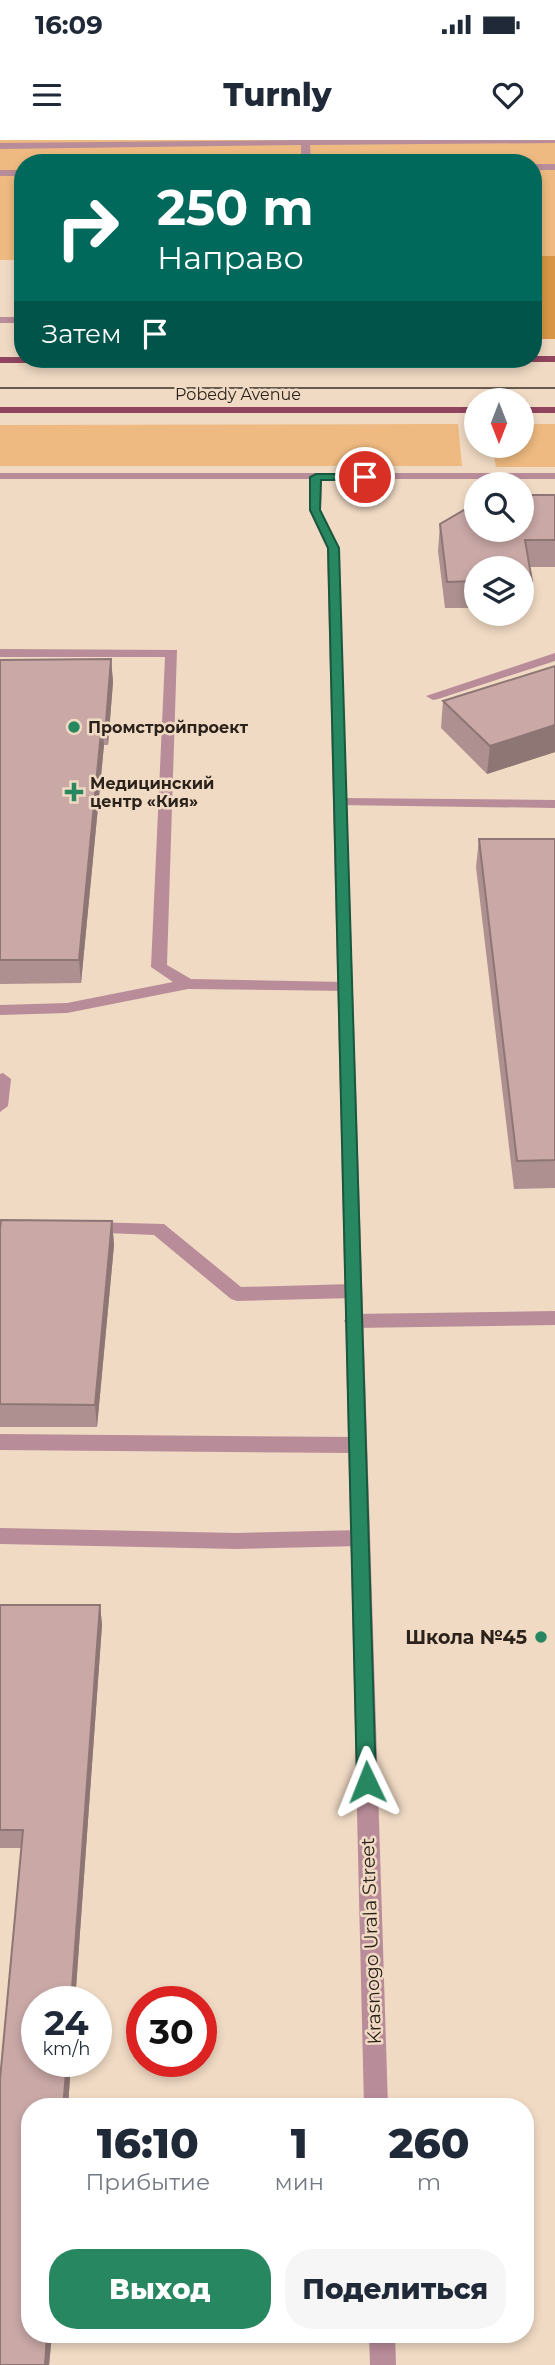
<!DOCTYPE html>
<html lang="ru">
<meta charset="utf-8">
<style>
:root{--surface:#fff;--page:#f6f6f7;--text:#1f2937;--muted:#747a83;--accent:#278760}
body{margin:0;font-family:Montserrat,sans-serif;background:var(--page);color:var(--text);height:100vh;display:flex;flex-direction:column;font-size:26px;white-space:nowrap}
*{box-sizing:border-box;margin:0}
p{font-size:23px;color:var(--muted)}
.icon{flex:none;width:38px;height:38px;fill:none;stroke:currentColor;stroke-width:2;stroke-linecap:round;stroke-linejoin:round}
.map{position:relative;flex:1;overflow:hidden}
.sheet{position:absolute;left:21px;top:1958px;width:513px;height:245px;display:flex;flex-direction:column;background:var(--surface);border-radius:28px;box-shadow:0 4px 10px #0003}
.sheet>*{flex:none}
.guide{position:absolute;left:14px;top:14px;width:528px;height:214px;border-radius:28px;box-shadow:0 4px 10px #0003;background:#00695c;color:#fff;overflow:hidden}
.needle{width:46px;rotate:180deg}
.fabs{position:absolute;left:464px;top:248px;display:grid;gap:14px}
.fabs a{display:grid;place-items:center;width:70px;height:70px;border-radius:50%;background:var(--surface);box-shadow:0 4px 10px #0003;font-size:35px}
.speed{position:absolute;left:21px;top:1846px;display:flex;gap:14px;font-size:35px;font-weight:700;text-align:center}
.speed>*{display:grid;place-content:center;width:91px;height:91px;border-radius:50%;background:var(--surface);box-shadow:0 4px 10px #0003;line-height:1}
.speed small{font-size:18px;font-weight:400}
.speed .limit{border:10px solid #d22;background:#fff;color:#111}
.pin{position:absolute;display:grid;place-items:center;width:60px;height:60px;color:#fff;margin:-30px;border:4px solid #fff;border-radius:50%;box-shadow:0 2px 7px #0007}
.me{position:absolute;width:77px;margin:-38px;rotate:358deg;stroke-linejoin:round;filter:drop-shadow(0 0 5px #0008)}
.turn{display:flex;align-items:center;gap:24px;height:147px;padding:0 28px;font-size:32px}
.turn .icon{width:91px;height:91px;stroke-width:2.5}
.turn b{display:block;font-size:49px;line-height:60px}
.then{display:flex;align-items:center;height:66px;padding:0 28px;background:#0003;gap:14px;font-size:26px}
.eta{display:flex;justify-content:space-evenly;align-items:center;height:119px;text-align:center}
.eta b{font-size:42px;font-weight:800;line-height:49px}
.button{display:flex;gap:14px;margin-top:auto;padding:14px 28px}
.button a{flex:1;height:80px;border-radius:28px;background:var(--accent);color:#fff;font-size:28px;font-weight:800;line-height:80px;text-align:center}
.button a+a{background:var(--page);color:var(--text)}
.status{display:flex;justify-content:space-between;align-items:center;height:49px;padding:0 35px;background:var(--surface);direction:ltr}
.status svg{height:19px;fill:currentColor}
header{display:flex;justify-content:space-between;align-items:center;height:91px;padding:0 28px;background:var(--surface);font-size:32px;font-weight:800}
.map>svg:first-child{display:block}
.green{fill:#eeba81}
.forest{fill:#d89544}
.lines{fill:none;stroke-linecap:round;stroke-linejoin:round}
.service{fill:#b88c98;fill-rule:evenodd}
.minor{fill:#b88c98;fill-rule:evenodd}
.primary{fill:#90445e;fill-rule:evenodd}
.tram{stroke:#665a4e;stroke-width:2}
.wall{fill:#ad908f}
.shaded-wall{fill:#8d7674}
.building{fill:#c9a8a6;stroke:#8d7674;stroke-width:2}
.route{fill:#278760;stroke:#19583e;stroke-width:2}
.poi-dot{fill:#278760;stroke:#f0dac4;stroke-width:2.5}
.labels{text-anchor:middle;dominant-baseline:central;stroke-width:5;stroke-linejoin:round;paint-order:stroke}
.far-street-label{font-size:16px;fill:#2b231b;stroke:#f0dac4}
.far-poi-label{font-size:16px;font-weight:bold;fill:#2b231b;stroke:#f0dac4;text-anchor:start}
.poi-label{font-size:19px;font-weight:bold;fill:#2b231b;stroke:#f0dac4;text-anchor:end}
.street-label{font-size:19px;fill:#2b231b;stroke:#f0dac4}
</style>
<div class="status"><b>16:09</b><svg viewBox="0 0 49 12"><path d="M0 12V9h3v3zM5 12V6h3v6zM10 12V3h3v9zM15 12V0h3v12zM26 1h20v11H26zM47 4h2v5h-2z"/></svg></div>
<header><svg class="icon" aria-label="menu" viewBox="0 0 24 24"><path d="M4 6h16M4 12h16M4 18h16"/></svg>Turnly<svg class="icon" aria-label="heart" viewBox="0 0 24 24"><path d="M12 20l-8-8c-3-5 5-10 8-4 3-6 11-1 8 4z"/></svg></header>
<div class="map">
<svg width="555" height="2225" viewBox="0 0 555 2225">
<rect width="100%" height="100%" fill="#f0dac4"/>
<path class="green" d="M0,0h555v116h-21v-93h-511v97h-23z
M458,284l4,42h-462v-41z
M522,284h33v43h-59l-4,-21h30z"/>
<path class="forest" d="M534,116h21v83h-21z"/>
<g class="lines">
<path class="service" d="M0,177h23v6h-23z
M0,509l177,1 -10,315 24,14 153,3 8,5 -3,4 -161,-2 -121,24 -67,2v-10l67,-2 106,-21 -22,-15 14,-310h-165z
M555,513v8l-117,38 -5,1 -7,-4z
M341,658l214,2v8l-219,-3v-6z
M3,933l8,6 -3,27 -8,6v-38z
M89,1082l75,2 77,63 112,-3 6,2 3,5 -3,5 -6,2 -116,3 -6,-2 -77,-64 -71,-3 -3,-4 3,-4z
M555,1171v14l-202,3 -6,-2 -3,-5 3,-5 6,-2z
M0,1294l357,3 7,3 2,5 -2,5 -7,3 -357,-3z
M0,1388l237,5 123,-3 7,2 3,6 -3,6 -7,2 -123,3 -237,-5z"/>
<path class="minor" d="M301,0h254v3l-245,2 1,18h-10v-18l-301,4v-6z
M534,24h21v6h-21z
M0,30h23v6h-23z
M0,333h555v6h-233l-1,31 18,38 49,1559h-24l-37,-1559 -18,-38 1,-31h-310z
M369,2194h26l1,31h-26z"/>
<path class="primary" d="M534,216h21v6l-555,1v-6l534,2z
M0,267h476v6h-476z
M522,267h33v6h-33z"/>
<path class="tram" d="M0,248h555"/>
</g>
<path class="wall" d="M555,355v72h-26l3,14 -3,27h-7v-39h-46v39h-31l-7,-57 2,-27z
M111,519l2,23 -5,63h-4l-23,238 -81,1v-324z
M555,526v86l-68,22 -46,-46 2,-27z
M479,699h76v349l-41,1 -38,-322z
M112,1081l2,24 -17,182h-97v-198z
M0,1465h100l2,20 -27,377h-38v60h34l-3,45h-38v227h22l-3,31h-49v-286l21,-231h-21z"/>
<path class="shaded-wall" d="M111,519l2,23 -5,63 -2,-23z
M102,582l2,23 -23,238 -2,-23z
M555,585v27l-68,22 3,-28z
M112,1081l2,24 -17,182 -2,-22z
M100,1465l2,20 -27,377h-4z
M67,1922h4l-3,45h-5z
M47,2194h5l-3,31h-4z"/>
<path class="building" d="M522,355h33v45h-30l7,41h-10v-12h-46v12l-29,1 -7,-58 36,-21v27h46z
M111,519l-5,63h-4l-23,238h-79v-300z
M555,526v59l-65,21 -47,-45z
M479,699h76v321l-38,1z
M1,1080l111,1 -17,184 -95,-1v-175z
M0,1465h100l-29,397h-34v60h30l-4,45h-33v227h17l-2,31h-45v-286l23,-249h-23z"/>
<path class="route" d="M316,334h49l5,3 -5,3h-44l-1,30 19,38 37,1234 -2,6 -7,3 -7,-3 -3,-6 -29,-1234 -18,-38v-33z"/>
<g class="poi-dot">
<circle cx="74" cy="587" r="7"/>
<path d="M70.5 641.5h7v7h7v7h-7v7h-7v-7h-7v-7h7z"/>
<circle cx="541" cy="1497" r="7"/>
</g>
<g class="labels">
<g class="far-street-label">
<text x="238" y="254">Pobedy Avenue</text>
</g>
<g class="far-poi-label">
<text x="88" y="587">Промстройпроект</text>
<text x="90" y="643">Медицинский<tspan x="90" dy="18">центр «Кия»</tspan></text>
</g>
<g class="poi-label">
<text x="527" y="1497">Школа №45</text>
</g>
<g class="street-label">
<text transform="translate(371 1801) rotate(-92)">Krasnogo Urala Street</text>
</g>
</g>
</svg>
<div class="fabs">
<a><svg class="needle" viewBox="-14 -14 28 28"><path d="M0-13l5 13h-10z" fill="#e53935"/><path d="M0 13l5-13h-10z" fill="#747a83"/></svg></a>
<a><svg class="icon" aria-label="search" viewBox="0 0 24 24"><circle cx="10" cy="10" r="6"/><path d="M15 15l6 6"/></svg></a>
<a><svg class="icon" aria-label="layers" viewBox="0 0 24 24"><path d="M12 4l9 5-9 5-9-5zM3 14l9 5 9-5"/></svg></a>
</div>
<div class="speed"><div>24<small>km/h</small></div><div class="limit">30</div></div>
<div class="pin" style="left:365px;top:337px;background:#d93025"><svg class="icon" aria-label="arrive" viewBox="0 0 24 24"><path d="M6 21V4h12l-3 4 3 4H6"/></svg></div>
<svg class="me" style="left:367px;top:1642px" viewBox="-20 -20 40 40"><path d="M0-17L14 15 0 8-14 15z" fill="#278760" stroke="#fff" stroke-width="4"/></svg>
<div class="guide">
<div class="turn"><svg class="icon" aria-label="right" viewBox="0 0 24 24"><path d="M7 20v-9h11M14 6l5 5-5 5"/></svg><div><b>250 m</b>Направо</div></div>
<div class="then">Затем<svg class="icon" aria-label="arrive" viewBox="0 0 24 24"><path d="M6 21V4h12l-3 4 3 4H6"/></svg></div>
</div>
<section class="sheet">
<div class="eta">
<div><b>16:10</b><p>Прибытие</p></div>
<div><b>1</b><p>мин</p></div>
<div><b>260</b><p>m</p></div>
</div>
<div class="button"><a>Выход</a><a>Поделиться</a></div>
</section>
</div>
